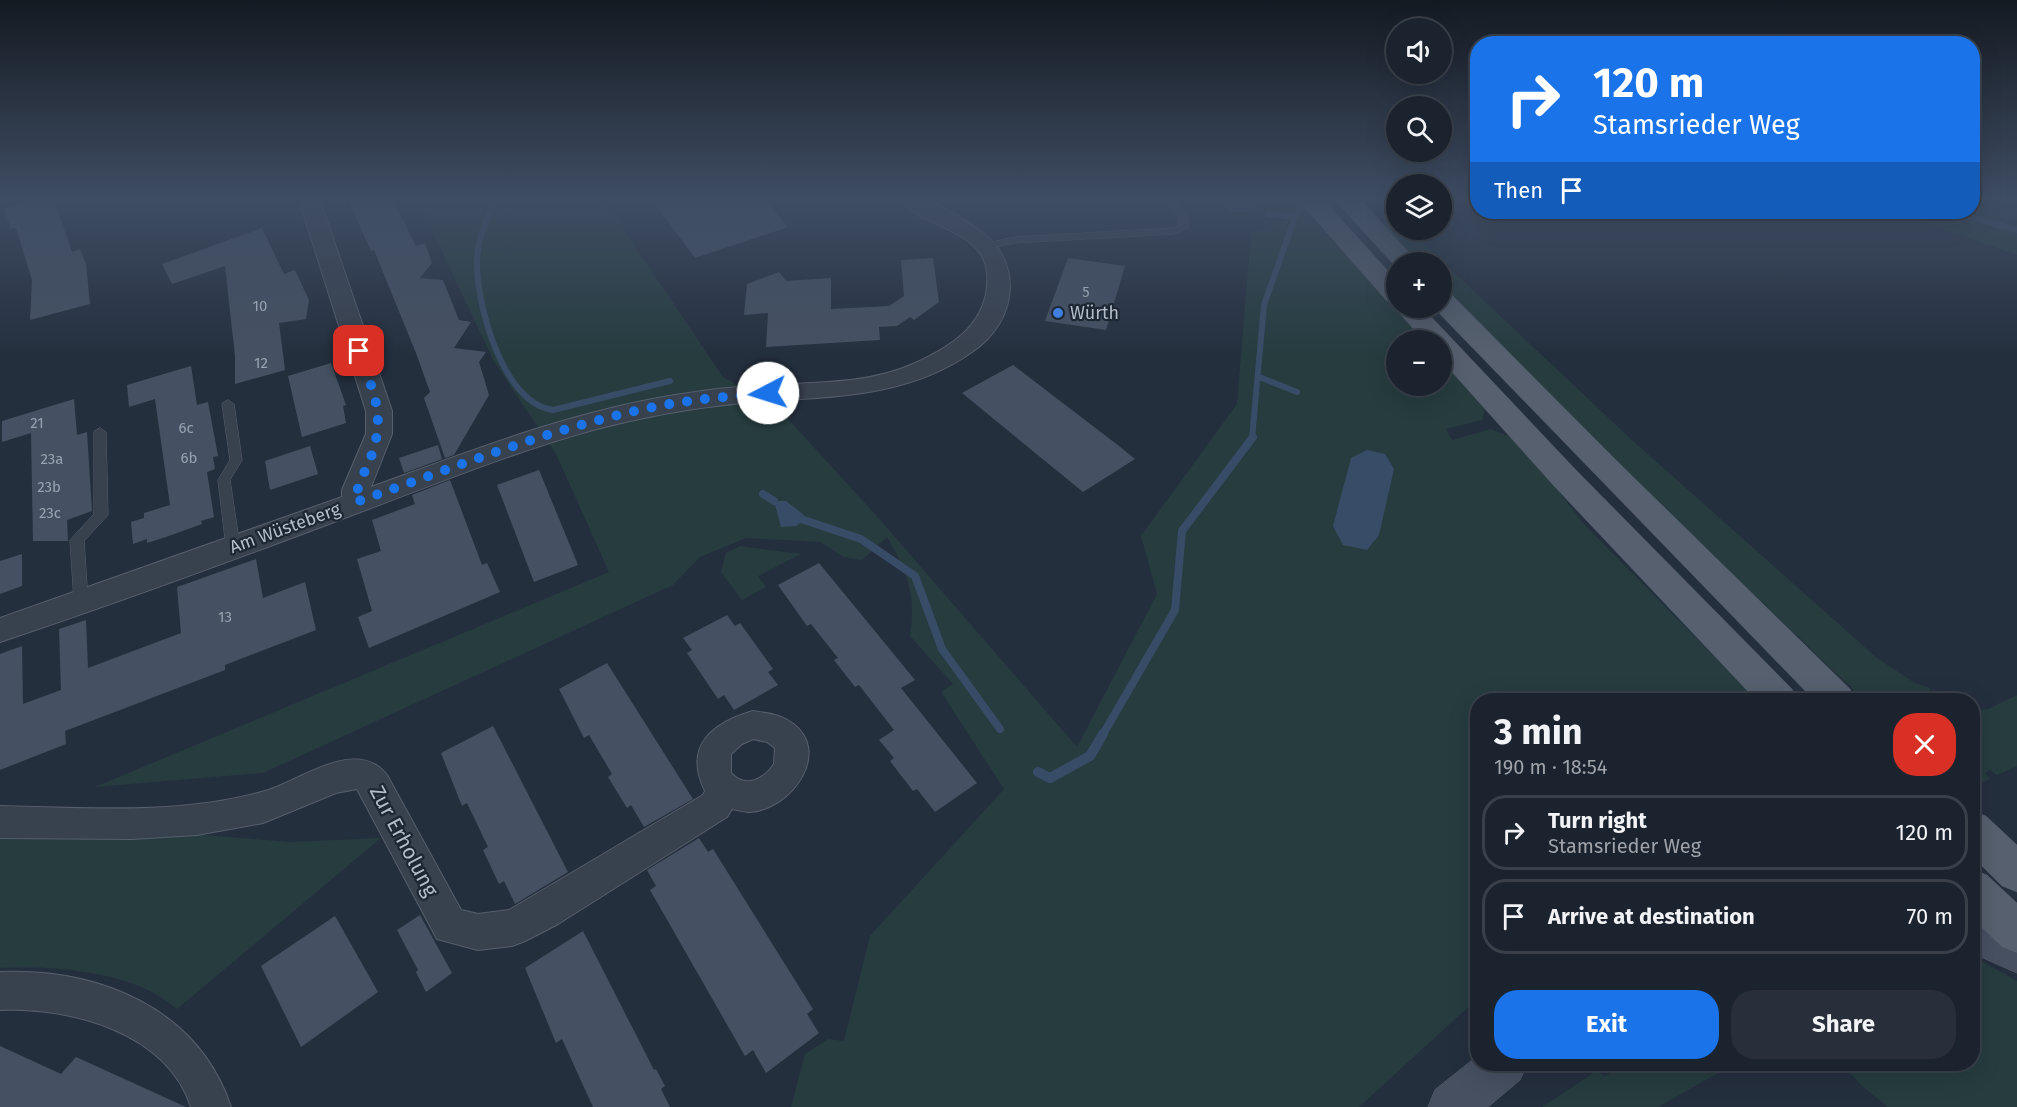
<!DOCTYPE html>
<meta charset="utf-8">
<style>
:root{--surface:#1b232e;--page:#282f3a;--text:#f1f3f6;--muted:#a0a4aa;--line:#39404a;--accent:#1a73e8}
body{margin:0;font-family:"Fira Sans",sans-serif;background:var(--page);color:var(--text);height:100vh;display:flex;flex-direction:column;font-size:22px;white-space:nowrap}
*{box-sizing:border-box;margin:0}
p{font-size:20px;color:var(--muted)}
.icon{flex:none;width:33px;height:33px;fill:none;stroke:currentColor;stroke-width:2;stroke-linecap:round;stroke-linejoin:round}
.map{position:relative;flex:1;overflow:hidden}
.side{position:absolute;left:1470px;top:693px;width:510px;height:378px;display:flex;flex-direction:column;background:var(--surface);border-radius:24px;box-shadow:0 6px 24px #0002,0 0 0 2px var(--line)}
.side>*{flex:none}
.guide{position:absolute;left:1470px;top:36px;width:510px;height:183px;border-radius:24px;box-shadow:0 6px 24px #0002,0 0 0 2px var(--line);background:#1a73e8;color:#fff;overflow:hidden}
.tools{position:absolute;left:1386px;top:18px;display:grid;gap:12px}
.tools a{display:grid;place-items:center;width:66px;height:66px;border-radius:50%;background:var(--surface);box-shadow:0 6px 24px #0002,0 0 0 2px var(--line);font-size:30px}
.pin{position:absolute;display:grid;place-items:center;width:51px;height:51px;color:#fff;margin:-26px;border-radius:12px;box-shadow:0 3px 9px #0006}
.me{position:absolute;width:66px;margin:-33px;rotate:265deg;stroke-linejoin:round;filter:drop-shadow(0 0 4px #0008)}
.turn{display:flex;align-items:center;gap:21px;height:126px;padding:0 24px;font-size:27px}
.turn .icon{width:78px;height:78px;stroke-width:2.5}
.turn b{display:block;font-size:42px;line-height:51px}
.then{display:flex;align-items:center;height:57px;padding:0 24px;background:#0003;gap:12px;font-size:22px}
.round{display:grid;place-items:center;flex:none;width:63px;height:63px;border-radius:24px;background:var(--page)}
.overview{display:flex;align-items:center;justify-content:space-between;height:102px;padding:0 24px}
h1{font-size:36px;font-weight:700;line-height:45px}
.button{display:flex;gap:12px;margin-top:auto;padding:12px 24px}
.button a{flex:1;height:69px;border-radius:24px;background:var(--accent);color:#fff;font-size:24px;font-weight:700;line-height:69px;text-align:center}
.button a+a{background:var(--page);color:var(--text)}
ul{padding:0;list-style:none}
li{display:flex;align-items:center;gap:18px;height:75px;margin:0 12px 9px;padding:0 12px;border:3px solid var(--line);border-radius:24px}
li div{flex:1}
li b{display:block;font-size:22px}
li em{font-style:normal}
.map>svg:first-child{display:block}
.green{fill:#263c3f}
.water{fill:#394c67}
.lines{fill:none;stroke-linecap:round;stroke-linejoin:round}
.stream-far2{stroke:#394c67;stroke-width:6}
.stream-far1{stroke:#394c67;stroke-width:8}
.stream{stroke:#394c67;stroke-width:10}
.building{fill:#455162}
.service-casing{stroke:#565f6c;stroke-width:1}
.minor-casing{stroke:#565f6c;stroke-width:2}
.secondary-casing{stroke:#565f6c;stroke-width:1}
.primary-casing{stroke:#414a57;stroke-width:1}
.service{fill:#38414e;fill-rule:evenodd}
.minor{fill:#38414e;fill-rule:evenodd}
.secondary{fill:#465061;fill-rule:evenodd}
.primary{fill:#56606e;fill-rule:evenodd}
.route{stroke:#1a73e8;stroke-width:10;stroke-dasharray:0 18}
.shop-dot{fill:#3f7fe0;stroke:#1d2633;stroke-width:2}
.labels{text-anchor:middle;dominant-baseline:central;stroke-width:4.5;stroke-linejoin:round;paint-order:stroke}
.far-number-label{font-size:14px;fill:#98a1af}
.number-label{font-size:15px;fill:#98a1af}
.poi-label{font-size:18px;fill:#b4bcc9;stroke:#1d2633;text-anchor:start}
.street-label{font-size:18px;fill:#b4bcc9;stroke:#1d2633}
.near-street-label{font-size:21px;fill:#b4bcc9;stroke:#1d2633}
</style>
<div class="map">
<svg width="2017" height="1107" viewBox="0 0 2017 1107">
<rect width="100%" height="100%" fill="#242f3e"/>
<path class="green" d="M418,200h186l119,177 55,31 97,106 202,233 80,-153 -16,-58 96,-132 14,-171 36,-14 -15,-19h22l133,140h-31v46h46v-30l44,49 -4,15 -36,9 6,11 39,-11 29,12 63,82 174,177h-279l-1,299 -118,108h-568l14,-53 23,-15 16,2 26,-105 134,-147 -63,-97 12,-8 -43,-48c6,-42 -2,-63 -23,-99l-25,23 -18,-3 -24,-15 -74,-4 -46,19 -27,28 -410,188 -168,14 514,-215 -53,-118 -63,-94z
M1363,200h33v30h13l223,210 245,218 38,25 15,5v12h-66l-181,-173 -241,-241v-24h-23l-39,-39 6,-3z
M1973,200h9l26,10 5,-4 4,1v48l-123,-43h78z
M740,546l61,8 -43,22 8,11 -24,13 -21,-28 5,-19z
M2017,695v71l-20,9 -7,-5 -5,3 5,6 -11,5 -6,-1v-73l15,-1z
M0,831l179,2 112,9 90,-4 -204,171c-8,-6 -17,-13 -27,-18 -39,-20 -107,-26 -150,-23z
M1973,956l44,25v126h-129l-26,-21 -20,-22h130z
M1625,1064h109l-76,43h-116l56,-37 6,7z"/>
<path class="water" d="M1215,200h40v7c-15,11 -28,5 -40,-7z
M1367,450l18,4 9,15 -15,66 -12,15 -24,-5 -10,-19 18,-68z
M774,501h12l18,14v5l-8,6 -15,1z"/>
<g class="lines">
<path class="stream-far2" d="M489,200l3,8c-8,16 -15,34 -15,53 -1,43 26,143 76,149l117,-29
M1954,212l63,18
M1268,214l27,3
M1259,377l38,15
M1252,439l12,-134 31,-88 12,-17"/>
<path class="stream-far1" d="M763,494l11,7
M804,520l57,19 54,37 27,73 58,80
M1102,736l73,-126 7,-79 71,-94"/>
<path class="stream" d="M1038,772l12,6 40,-22 13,-22"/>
</g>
<path class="building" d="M30,200h24l18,52 8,-3 6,15 4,40 -60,16 2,-40 -16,-52 -5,1 -7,-21z
M348,200h45l23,46 9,-3 7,20 -12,15 23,2 16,40 12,2 -17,26 32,4 -7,10 10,33 -35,60 -9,3 -21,-60 6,-6 -14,-39 -42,-103 -3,1z
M652,200h114l22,27 -93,31z
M262,228l22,46 11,-4 14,30 -3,19 -27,4 6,47 -50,14v-28l-10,-90 -53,18 -10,-20z
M933,258l6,44 -25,18 -4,-3 -13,9 -18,1 1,13 -114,7 2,-34 -24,2 3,-31 32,-12 7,9 45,-3v31l58,-3 15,-10 -3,-36z
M1068,258l57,8 -19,64 -61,-9z
M331,363l15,42 -3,1 3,17 -44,14 -14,-61z
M1013,365l106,81 16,13 -52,33 -121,-99z
M191,366l6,39 11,-3 10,54 -5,1 2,12 -8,3 7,45 -13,4 1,3 -36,13 -19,6v-4l-14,5 -2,-22 13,-4v-5l26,-8 -15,-106 -26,8 -2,-22z
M74,399l3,36 10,-3 5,79 -25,9 1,21h-35l-2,-108 -29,9v-21z
M438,445l4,14 -38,14 -5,-15z
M310,446l8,28 -48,16 -5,-29z
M539,470l39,95 -44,17 -37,-97z
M450,480l32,85 5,-2 13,29 -131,56 -11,-31 14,-6 -15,-52 24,-8 -9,-31 43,-16 -3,-9z
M22,554v32l-22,8v-33z
M256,559l7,39 42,-16 11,48 -91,35v5l-160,61 1,13 -66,26v-116l22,-8 1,58 38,-14 -2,-61 27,-9 2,48 93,-35 -4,-46z
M819,563l96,117 -14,8 76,95 -42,29 -18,-23 -4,2 -23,-30 4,-3 -15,-18 15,-10 -35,-45 -4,2 -21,-27 4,-2 -27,-34 -4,2 -29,-41z
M727,615l8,11 5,-3 18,25 15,21 -5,3 10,13 -44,25 -10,-15 -6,4 -31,-46 5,-3 -9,-12z
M607,663l86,136 -49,28 -13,-22 -4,3 -19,-31 4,-3 -23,-39 -5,3 -25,-49z
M493,726l75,146 -53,32 -11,-23 -5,3 -16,-34 5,-3 -21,-44 -5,3 -21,-53z
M699,838l9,14 5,-3 100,160 -6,5 12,19 -53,40 -13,-23 -8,6 -95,-166 6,-4 -9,-16z
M420,915l32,58 -26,19 -10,-20 2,-2 -21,-40z
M335,916l43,76 -77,55 -40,-81z
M583,931l71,139 2,-1 9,17 -4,3 9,18h-77l-31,-68 -6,4 -31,-75z
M0,1046l61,28 15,-17 110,50h-186z"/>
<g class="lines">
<g class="service-casing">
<path id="service" d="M1164,200h11l14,18 -1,10 -14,6 -160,9 -27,6 -5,-3 1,-2 31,-7 158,-9 7,-3v-7z
M228,400l6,4 8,56 -12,20 10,67 -7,5 -7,-5 -8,-67 12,-20 -8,-56z
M100,428l6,4 2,83 -24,26 4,60 -2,4h-10l-2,-4 -4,-61 24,-26v-82z"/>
</g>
<g class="minor-casing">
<path id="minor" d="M299,200h21l72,211v23l-21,53c99,-36 199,-75 304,-92 31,-5 63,-9 95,-10 47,-3 98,-1 143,-21 40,-18 78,-42 74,-91 -3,-44 -68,-46 -87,-73 7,0 18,-1 25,0 16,4 36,18 50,27 50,32 44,93 -3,125 -69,49 -150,44 -230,51 -50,5 -100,14 -149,27 -83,23 -163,56 -243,86 -116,44 -233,87 -350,126v-24l342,-121v-7l24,-56v-23z
M753,711c12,2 26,3 36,10 45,28 4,88 -39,91 -5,0 -12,-2 -18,-3l-5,8 -169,107 -33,17 -13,5 -34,4 -41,-11 -80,-150 -21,4 -73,30 -66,12 -65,4 -132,-1v-32c87,2 180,9 265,-15 35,-10 92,-55 122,-16l74,135 17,4 31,-4 194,-115 2,-4c-22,-45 7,-68 48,-80zM753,739l14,3 8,6 -1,16c-10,15 -28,25 -43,9v-19l11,-10z
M0,972c99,-4 198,36 231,135h-40c-24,-75 -121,-100 -191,-97z"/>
</g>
<g class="secondary-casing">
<path id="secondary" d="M1972,910l45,19v44l-45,-20z
M1478,1056v8h49l-7,16 -32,27h-60l7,-17z"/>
</g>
<g class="primary-casing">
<path id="primary" d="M1298,200h26l72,80v23l-9,-2z
M1335,200h26l57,62h-22v5z
M1442,292l9,2 165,166 234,229 5,11h-41l-380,-392h8z
M1396,305v3h27l153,162 216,219 5,11h-41l-202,-214 -112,-125v-21h-19l-28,-32z
M1972,811l14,5 31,29v47l-15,-6 -30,-30z
M1972,869l15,6 30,28v50l-15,-6 -30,-29z"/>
</g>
<use href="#service" class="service"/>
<use href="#minor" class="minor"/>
<use href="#secondary" class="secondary"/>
<use href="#primary" class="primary"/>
</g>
<linearGradient id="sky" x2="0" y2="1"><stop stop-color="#141a22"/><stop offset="0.56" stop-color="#3f4d63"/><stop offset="1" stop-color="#3f4d63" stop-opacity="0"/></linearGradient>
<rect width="2017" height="355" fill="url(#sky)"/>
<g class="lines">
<path class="route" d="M359,351c13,39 27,62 13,103 -6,18 -16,30 -16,48 101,-35 202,-77 308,-97 34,-6 69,-9 104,-12"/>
</g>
<circle class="shop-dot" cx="1058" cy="313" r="6"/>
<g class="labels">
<g class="far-number-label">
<text x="1086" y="292">5</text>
</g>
<g class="number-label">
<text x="260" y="306">10</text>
<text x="261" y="363">12</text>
<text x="37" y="423">21</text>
<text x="186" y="428">6c</text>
<text x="189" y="458">6b</text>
<text x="52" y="459">23a</text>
<text x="49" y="487">23b</text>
<text x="50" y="513">23c</text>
<text x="225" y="617">13</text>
</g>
<g class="poi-label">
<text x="1070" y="313">Würth</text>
</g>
<g class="street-label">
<text transform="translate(285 528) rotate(-20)">Am Wüsteberg</text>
</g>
<g class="near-street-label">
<text transform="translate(404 841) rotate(62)">Zur Erholung</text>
</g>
</g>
</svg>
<div class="tools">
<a><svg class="icon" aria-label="sound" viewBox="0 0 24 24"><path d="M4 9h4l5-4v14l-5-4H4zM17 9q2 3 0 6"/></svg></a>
<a><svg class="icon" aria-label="search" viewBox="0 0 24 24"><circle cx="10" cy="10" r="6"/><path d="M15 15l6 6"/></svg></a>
<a><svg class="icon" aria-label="layers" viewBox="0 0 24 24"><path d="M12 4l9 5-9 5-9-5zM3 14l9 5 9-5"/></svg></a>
<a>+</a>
<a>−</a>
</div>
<div class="pin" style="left:359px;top:351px;background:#d93025"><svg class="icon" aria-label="arrive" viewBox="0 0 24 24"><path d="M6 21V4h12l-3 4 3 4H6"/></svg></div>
<svg class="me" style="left:768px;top:393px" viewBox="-20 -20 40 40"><circle r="19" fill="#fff"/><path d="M0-13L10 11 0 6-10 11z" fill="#1a73e8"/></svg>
<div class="guide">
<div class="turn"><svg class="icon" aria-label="right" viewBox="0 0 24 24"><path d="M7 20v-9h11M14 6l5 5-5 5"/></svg><div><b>120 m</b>Stamsrieder Weg</div></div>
<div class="then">Then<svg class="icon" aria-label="arrive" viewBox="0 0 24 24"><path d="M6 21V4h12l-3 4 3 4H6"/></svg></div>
</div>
<section class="side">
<div class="overview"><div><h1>3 min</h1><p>190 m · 18:54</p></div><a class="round" style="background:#d93025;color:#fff"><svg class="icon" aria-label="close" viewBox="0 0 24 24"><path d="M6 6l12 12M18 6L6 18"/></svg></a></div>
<ul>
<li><svg class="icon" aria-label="right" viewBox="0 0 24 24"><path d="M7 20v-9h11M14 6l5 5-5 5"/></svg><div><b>Turn right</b><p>Stamsrieder Weg</p></div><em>120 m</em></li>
<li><svg class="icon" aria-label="arrive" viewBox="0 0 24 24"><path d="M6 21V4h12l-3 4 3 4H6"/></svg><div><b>Arrive at destination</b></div><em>70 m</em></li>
</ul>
<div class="button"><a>Exit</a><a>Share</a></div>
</section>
</div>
